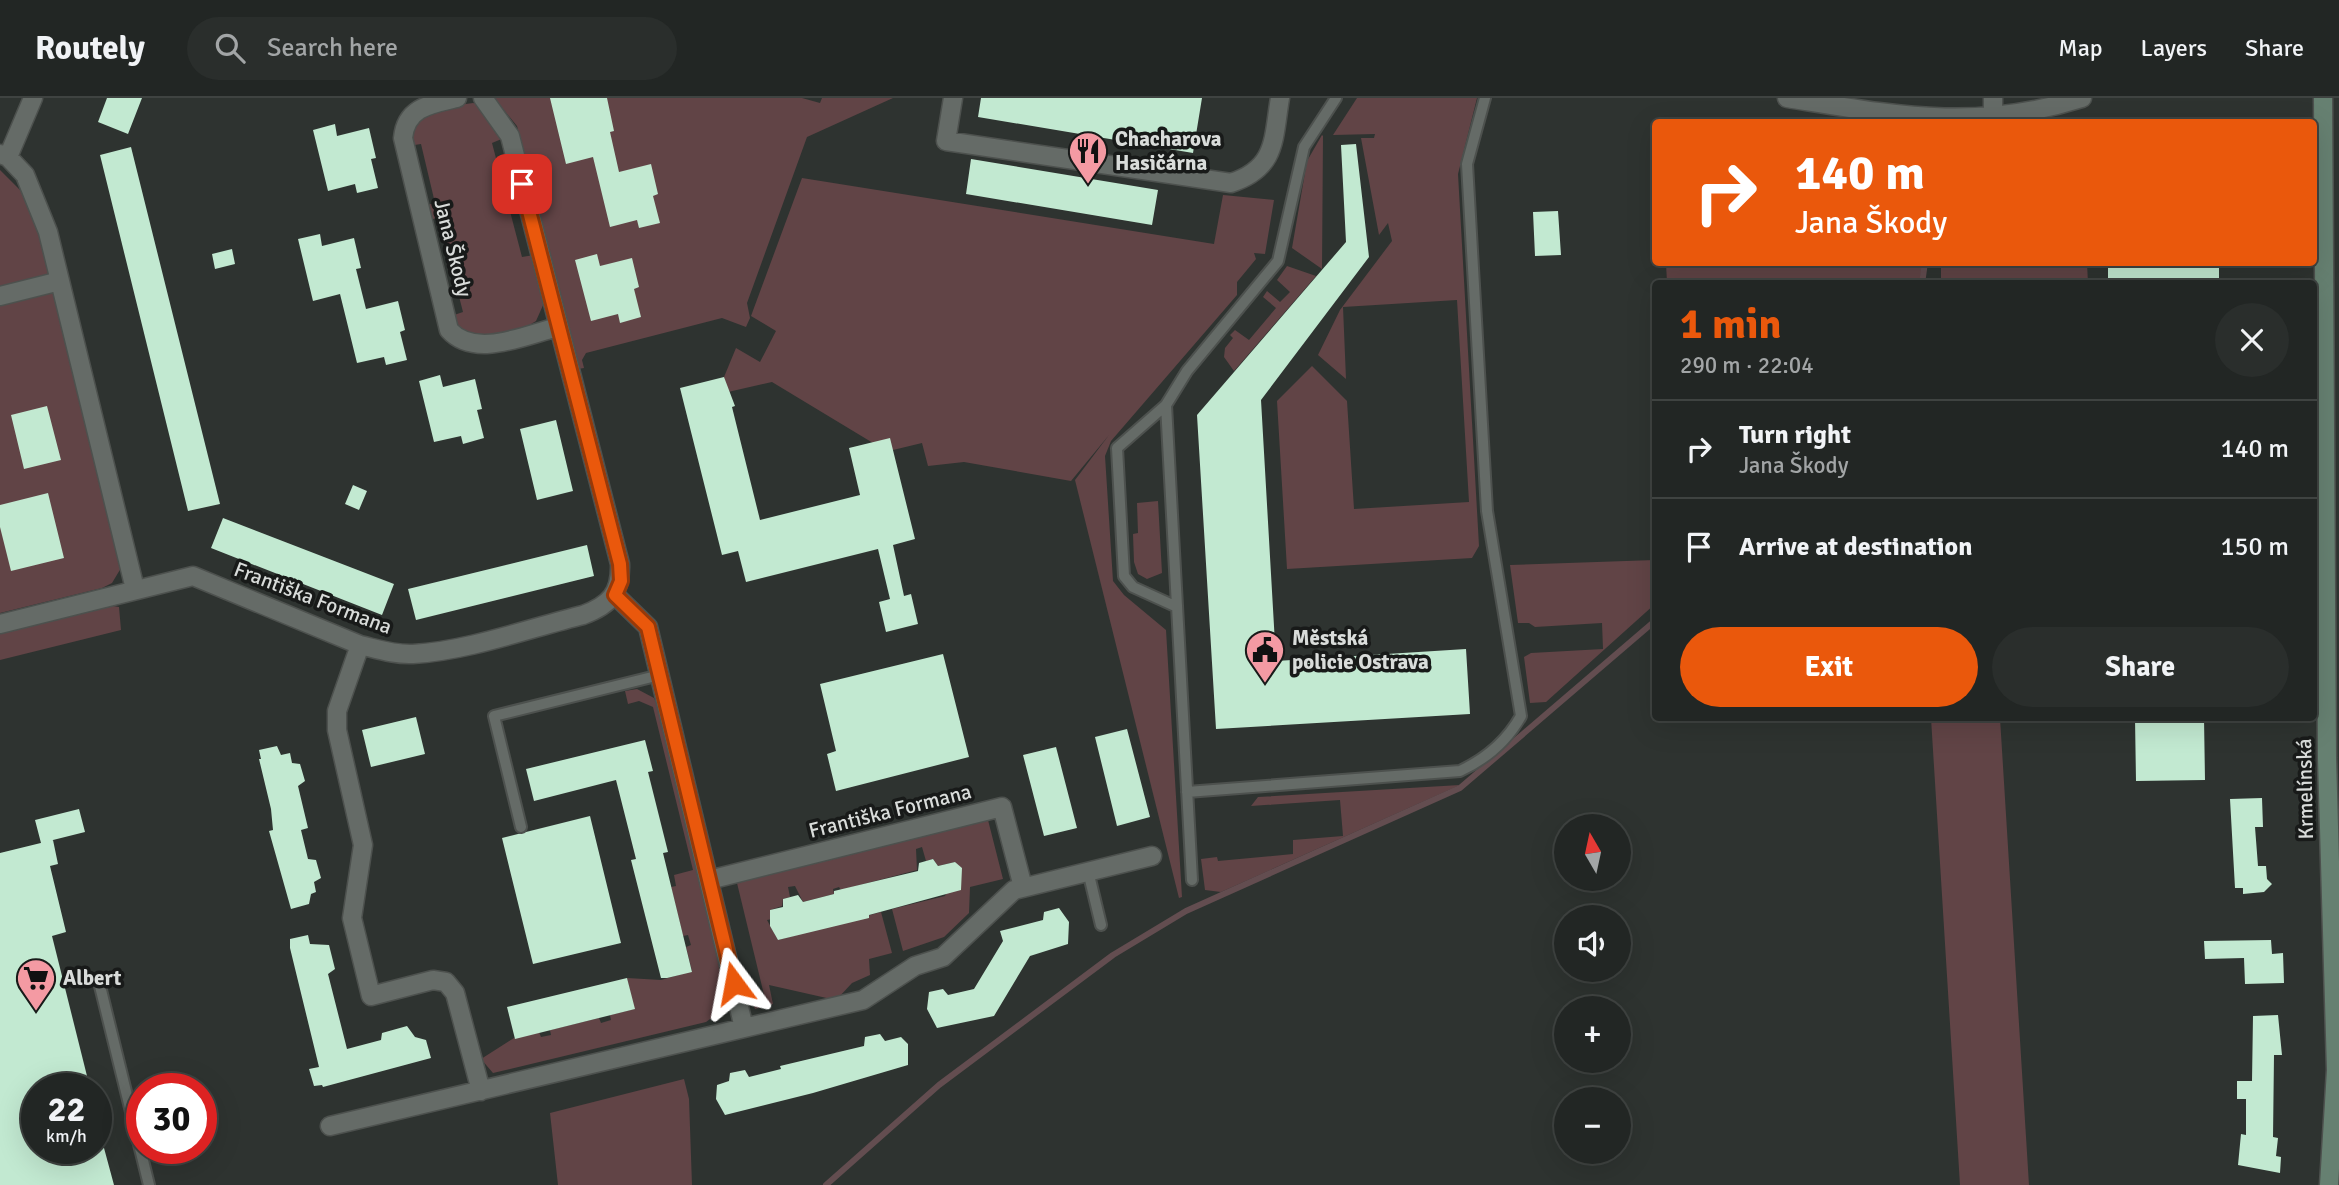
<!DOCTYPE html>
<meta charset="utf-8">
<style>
:root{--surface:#222624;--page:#2a2e2c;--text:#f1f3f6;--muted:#a2a5a6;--line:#3f4341;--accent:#ea580c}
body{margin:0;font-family:Signika,sans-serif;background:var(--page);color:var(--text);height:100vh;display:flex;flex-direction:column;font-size:26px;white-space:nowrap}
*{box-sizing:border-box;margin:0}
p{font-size:23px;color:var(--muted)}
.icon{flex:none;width:38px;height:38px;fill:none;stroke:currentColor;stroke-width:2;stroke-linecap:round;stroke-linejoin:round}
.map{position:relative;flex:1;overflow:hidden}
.side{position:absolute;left:1652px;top:182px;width:665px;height:441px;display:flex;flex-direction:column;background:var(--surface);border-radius:7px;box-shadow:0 7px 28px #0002,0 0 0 2px var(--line)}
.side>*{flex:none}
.hud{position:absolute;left:1652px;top:21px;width:665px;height:147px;border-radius:7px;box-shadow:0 7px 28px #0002,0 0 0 2px var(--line);background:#ea580c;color:#fff;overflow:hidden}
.needle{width:46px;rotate:351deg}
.tools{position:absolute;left:1554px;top:716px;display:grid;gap:14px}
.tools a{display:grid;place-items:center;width:77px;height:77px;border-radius:50%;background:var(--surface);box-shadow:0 7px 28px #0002,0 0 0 2px var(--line);font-size:35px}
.speed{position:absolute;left:21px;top:975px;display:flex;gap:14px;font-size:35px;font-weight:700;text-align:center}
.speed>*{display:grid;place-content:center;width:91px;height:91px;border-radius:50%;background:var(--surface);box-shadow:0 7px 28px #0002,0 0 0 2px var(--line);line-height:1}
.speed small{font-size:18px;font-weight:400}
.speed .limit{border:10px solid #d22;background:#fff;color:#111}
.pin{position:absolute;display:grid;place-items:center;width:60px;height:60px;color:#fff;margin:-30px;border-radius:14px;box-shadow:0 4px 10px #0006}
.me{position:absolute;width:77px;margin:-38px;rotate:347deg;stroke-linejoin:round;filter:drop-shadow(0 0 5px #0008)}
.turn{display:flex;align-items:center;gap:24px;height:147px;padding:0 28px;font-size:32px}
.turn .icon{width:91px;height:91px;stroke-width:2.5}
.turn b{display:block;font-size:49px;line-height:60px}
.round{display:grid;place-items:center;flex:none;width:74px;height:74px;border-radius:37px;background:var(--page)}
.overview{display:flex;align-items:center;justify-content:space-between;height:119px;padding:0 28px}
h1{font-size:42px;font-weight:700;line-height:52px;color:var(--accent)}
.cta{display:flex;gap:14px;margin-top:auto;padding:14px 28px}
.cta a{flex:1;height:80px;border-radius:42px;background:var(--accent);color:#fff;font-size:28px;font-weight:700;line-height:80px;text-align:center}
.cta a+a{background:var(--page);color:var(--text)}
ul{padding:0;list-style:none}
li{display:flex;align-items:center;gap:21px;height:98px;padding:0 28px;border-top:2px solid var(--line)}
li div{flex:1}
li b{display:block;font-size:26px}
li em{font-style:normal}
header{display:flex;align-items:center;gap:42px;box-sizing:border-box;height:98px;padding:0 35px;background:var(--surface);border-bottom:2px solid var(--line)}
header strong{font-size:33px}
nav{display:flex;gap:38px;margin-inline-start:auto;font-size:24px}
.search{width:490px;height:63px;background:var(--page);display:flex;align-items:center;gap:18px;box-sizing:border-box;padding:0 24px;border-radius:38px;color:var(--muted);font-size:26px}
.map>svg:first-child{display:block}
.green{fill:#614446}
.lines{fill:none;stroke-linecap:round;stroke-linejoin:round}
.stream{stroke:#634d50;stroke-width:6}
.building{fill:#c2e9d1}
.lane-casing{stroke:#4d514e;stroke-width:14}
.street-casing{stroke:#4d514e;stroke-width:21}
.secondary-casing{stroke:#4d514e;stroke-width:21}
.lane{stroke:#656b67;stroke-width:10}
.street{stroke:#656b67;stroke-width:18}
.secondary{stroke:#668071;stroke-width:18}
.route-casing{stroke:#983908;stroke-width:18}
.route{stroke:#ea580c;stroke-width:12}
.labels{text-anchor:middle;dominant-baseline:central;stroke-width:7;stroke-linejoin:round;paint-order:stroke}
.poi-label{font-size:21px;font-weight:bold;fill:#d9dcda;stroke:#181a19;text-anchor:start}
.street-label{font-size:21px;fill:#d9dcda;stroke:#181a19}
</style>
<header>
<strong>Routely</strong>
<div class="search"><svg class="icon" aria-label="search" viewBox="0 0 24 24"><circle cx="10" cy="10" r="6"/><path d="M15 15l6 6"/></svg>Search here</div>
<nav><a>Map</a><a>Layers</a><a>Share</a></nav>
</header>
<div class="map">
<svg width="2339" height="1087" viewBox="0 0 2339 1087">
<rect width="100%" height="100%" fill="#2e3330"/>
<path class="green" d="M494,0h308l18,5 2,-5h71l-86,39 -60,166 3,15 -4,9 -24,-9 -136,35 -4,7 2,8 -6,1 -61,-243z
M1357,0h120l-19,76 21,372 -7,12 -185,11 -10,-168 35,-35 35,35 7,108 115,-7 -12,-202 -114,7 3,72 -28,-24 22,-45 52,-69 -4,-18 -9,12 -18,-97h13l1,-4 -42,1z
M473,5l4,1 27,34 -12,5 30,114 12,-2 10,48 -8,18 -13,8 -42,9 -21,-7 -9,-15 12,-4 -24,-94 -12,2 -4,-14 12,-3 -14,-59 -13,2c1,-34 37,-39 65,-43z
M1322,37l1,1 -1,133 -30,-21 15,-87z
M0,72l22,22 14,30 85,346 -9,15 -10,5 -102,25z
M802,80l412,66 9,-49 51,5 -9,54 -11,-1 2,6 -19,23v13l-126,146 -6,15 8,125 11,14 42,35 16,267 -3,1 -104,-418 34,-45 -38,46 -107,-19 -36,4 -6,-23 -29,7 -20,-7 -101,-61 -44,10 -4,-15 12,-29 24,14 16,-31 -25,-15z
M1666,165v-1l256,1 -2,21 -253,-1z
M1941,165h146l1,20h-147z
M1287,168l29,10 -82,95 -10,-14 1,-9 8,-10 -3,-3 5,-5 14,10 27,-32 -13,-11 4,-6 13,11 10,-10 -13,-12z
M1158,403l4,72 -15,6 -9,-5 -4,-12 -1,-28 5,-1 -1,-30z
M1655,462v44l-109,98 -16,1 -6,-46 7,-4 72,-4 -1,-26 -67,4 -6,-4h-11l-8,-58z
M113,508l6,1 2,23 -121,30v-26z
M637,591l17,9 5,11 69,283 -7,19 -15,11 -213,51 -12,-14 33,-21 25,-6 2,5 10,-2 -1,-5 49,-12 2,5 10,-3 -1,-5 24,-6 -7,-31 34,2 31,-9 -6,-24 5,-2 -3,-10 -5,1 -12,-49 5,-1 -2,-11 19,-5 -40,-163 -14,-6 -11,3 -3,-13z
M1931,620h69l29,467h-69z
M1460,687l-239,107 -16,-2 -4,-31 16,-2 1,4 75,-7v-14l50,-4 -3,-36 -89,6 7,-9z
M988,722l15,59 -33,8 -1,26 -25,24 -41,14 -11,-42 53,-13 14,-30 -4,-4 -17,4 -5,-7 -7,2 -4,-14 -6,2 1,21 -76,20 -2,-3 -6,2 1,5 -31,8 -8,-16 -7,1 2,10 -7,2 -1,7 -12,4 2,9 -5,1 11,20 103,-28 11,41 -23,6 1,16 -18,8 -13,14 -8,2 -62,-14 4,19 -18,5 -2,-6 12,-4 -28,-116z
M684,981l5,20 3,86h-134l-8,-72z"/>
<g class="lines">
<path class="stream" d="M1922,186l3,-22
M826,1087l113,-100 174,-130 73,-44 274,-123 196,-168"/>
</g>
<path class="building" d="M107,0h35l-14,36 -30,-12z
M550,0h57l7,33 -4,1 9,40 32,-8 7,30 -5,2 7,27 -21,5 -2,-8 -27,7 -17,-70 -27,7z
M981,0h221l-9,55 -215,-36z
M335,26l2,12 32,-8 7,30 -5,1 7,29 -21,5 -2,-9 -27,7 -15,-61z
M1356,46l13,113 -108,143 15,261 190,-12 4,65 -254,15 -19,-314 149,-173 -5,-97z
M131,49l89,357 -32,7 -88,-356z
M971,61l187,31 -6,35 -186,-31z
M1558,113l3,44 -26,1 -2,-44z
M320,136l2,12 32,-8 7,30 -5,1 10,40 32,-8 7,29 -5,2 7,28 -21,5 -2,-8 -27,6 -17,-69 -27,7 -15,-62z
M232,151l3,15 -20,5 -3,-15z
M597,156l3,12 32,-8 7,29 -5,2 7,28 -21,6 -2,-9 -27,7 -16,-61z
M2108,164h111v22h-111z
M440,277l3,12 32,-8 7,30 -5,1 7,28 -21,6 -2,-8 -27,6 -15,-61z
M724,279l11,29 -3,1 28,113 100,-25 -11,-47 41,-10 25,101 -22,6 11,51 7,-2 7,30 -32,8 -7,-30 11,-3 -12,-50 -132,33 -8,-31 -16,4 -42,-167z
M47,308l14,54 -37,9 -13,-54z
M556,322l17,71 -36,9 -17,-71z
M353,387l14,6 -8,19 -14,-6z
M48,395l16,65 -53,13 -11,-44v-22z
M223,420l171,66 -12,31 -171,-67z
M587,447l7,31 -178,44 -8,-31z
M943,556l26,103 -133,34 -9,-37 9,-3 -16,-67z
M416,619l9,37 -54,13 -9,-37z
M2135,620h69l1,62 -69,1z
M1127,631l23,88 -33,9 -22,-89z
M645,642l8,31 -5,1 20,80 -5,1 29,119 -25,6h-6l-30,-118 5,-1 -20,-79 -82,21 -8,-32z
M277,648l4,9 9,-2 2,10 8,1 5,17 -7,5 10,42 -7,2 7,29 8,1 5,18 -7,4 2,10 -5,2 -2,10 -18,5 -22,-78 4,-1 -2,-21 -12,-50h2l-2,-9z
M1056,649l21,81 -33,8 -21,-81z
M2262,700l1,29h-8l3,39h8l1,13 5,5 -8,8 -21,2v-6h-8l-5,-89z
M79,711l6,23 -44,11 -6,-23z
M590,718l31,127 -88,21 -31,-126z
M53,742l5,24 -8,2 16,66 -14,4 38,152h-53v60h67l10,37h-114v-332z
M933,761l5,7 17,-4 7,6 -1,22 -92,25v3l-91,22 -8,-14v-16l13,-3v-8l15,-4 5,7 31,-8v-3l84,-20 1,-8z
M1059,810l10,14 -1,22 -38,12 -36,60 -57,12 -10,-19 2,-17 14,-3 5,6 26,-6 29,-48 -3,-10 43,-11 1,-8z
M308,837l2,9 19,1 6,24 -7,5 19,75 34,-9 1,-7 25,-7 8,11 11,3 5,18 -108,29 -1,-2 -8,1 -5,-17 10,-2 -29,-119v-9z
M2271,842l1,14 11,-1 1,30 -39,1 -1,-26 -39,1 -1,-18z
M627,880l8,31 -120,30 -8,-32z
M2278,917l4,40h-8l-1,82 5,1 -2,18 5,1 -1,16 -42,-8 3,-31 5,1v-36h-9v-18h15l1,-65z
M880,936l5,7 16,-4 7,7v21l-95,28 -88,22 -9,-16 1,-14 12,-4 1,-8 15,-3 4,7 32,-8 -1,-3 84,-20 1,-9z"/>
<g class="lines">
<g class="lane-casing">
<path id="lane" d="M1166,307l-49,43 7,128 9,11 44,20
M1187,694l273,-21c26,-12 47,-30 61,-55l-34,-205 -20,-347 18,-66
M521,729l-27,-111 166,-41
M1088,773l13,54
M1192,782l-26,-475 21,-34 91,-110 26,-114 32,-49
M99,884l50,203"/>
</g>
<g class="street-casing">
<path id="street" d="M457,0c-26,6 -51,9 -54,40l46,192c26,29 76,5 109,-3
M953,0l-7,43 285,42c46,-15 42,-44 49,-85
M1787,0c107,17 188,34 295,0
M1993,0v20
M0,56l8,3 17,18 23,57 87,357
M8,59l25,-59
M0,198l60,-15
M0,526l193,-48 167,69c17,4 35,10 53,9 55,-3 117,-26 170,-39 27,-10 38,-22 37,-51l-110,-428 -27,-38
M360,547l-23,66v19l26,115 -11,73 19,78 62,-16 13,2 9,11 26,98
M709,782l293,-73 21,80
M744,930l119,-28 52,-34 28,-9 71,-67 138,-34
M330,1028l414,-98 -96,-401 -33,-32"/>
</g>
<g class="secondary-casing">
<path id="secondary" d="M2323,0l4,660 9,312 -7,115"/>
</g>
<use href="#lane" class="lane"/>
<use href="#street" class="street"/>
<use href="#secondary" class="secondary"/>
</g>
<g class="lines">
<g class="route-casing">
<path id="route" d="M522,86l98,380 1,17 -6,14 33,32 86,356"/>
</g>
<use href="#route" class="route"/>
</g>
<defs>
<g id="restaurant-pin" transform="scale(2.0125)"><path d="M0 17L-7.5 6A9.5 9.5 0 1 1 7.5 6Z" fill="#f49aa3" stroke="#181a19"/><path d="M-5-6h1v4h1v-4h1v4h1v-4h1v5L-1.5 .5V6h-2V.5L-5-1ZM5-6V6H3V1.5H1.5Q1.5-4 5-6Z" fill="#111"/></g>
<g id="civic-pin" transform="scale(2.0125)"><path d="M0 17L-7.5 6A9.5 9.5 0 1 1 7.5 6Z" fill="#f49aa3" stroke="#181a19"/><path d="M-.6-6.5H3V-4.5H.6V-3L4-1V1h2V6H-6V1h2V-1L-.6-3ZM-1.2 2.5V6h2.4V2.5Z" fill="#111"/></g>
<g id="supermarket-pin" transform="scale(2.0125)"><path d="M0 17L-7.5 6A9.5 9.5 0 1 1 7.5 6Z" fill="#f49aa3" stroke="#181a19"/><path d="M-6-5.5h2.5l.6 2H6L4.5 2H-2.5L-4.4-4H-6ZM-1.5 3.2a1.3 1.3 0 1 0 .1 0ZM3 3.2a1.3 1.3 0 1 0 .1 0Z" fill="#111"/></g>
</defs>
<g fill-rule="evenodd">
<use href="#restaurant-pin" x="1088" y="53"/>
<use href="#civic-pin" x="1265" y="552"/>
<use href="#supermarket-pin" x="36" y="880"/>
</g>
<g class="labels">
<g class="poi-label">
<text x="1115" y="41">Chacharova<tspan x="1115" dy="24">Hasičárna</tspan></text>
<text x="1292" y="540">Městská<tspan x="1292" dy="24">policie Ostrava</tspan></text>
<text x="63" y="880">Albert</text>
</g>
<g class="street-label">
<text transform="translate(453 150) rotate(76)">Jana Škody</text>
<text transform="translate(313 500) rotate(21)">Františka Formana</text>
<text transform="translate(2305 691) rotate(-91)">Krmelínská</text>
<text transform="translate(890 713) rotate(-14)">Františka Formana</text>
</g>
</g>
</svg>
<div class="tools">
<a><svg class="needle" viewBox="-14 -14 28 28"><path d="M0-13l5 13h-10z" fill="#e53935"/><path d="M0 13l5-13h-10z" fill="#a2a5a6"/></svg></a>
<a><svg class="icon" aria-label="sound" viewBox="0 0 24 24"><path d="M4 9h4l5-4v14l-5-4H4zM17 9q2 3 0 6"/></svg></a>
<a>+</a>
<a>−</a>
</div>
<div class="speed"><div>22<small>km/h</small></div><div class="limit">30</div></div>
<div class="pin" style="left:522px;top:86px;background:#d93025"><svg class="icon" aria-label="arrive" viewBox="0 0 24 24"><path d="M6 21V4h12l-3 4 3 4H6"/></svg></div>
<svg class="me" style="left:734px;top:885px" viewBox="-20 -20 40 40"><path d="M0-17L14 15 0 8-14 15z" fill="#ea580c" stroke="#fff" stroke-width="4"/></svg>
<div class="hud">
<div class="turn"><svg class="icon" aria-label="right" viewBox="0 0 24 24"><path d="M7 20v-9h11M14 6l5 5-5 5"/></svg><div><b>140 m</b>Jana Škody</div></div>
</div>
<section class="side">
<div class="overview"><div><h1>1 min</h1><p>290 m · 22:04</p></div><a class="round"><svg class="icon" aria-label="close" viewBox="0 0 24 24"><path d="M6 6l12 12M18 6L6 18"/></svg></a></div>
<ul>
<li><svg class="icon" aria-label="right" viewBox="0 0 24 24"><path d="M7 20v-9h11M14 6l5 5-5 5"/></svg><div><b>Turn right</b><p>Jana Škody</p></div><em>140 m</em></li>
<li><svg class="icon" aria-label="arrive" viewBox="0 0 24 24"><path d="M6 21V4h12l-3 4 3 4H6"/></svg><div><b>Arrive at destination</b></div><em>150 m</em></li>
</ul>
<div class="cta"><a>Exit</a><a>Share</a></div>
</section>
</div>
